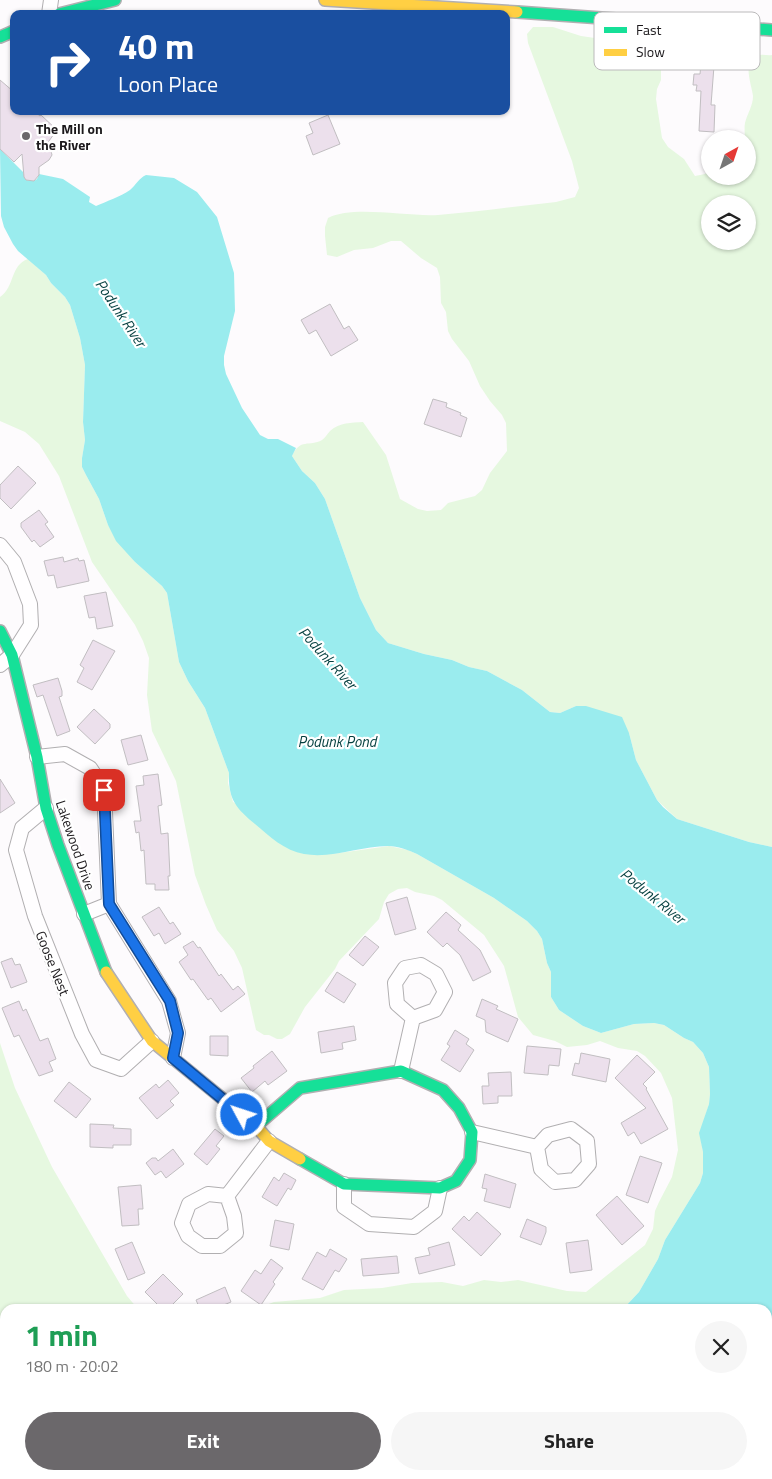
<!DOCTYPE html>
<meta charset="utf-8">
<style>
:root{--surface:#fff;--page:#f6f6f6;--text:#222;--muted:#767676;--accent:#6b686b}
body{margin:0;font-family:"Titillium Web",sans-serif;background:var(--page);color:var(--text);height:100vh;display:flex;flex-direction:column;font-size:19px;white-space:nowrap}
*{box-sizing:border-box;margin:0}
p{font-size:16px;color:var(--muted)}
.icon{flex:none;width:28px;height:28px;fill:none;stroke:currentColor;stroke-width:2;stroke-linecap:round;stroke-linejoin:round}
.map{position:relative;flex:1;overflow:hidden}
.sheet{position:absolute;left:0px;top:1304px;width:772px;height:176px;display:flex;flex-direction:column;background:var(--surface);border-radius:15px 15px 0 0;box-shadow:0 1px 4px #0004}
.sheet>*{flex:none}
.hud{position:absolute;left:10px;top:10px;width:500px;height:105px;border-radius:10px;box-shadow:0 1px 4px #0004;background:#1a4fa0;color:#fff;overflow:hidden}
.needle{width:32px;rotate:40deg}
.tools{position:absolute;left:701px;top:130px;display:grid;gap:10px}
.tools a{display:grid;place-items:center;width:55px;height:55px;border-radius:50%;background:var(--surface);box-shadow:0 1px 4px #0004;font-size:25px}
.pin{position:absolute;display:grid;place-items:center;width:42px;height:42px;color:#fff;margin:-21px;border-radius:10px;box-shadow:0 2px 8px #0006}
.me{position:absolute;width:55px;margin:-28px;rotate:310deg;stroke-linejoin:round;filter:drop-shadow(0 0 4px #0008)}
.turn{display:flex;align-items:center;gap:18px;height:105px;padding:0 25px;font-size:22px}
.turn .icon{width:65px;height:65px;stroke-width:2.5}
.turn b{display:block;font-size:35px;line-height:42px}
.round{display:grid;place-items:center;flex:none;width:52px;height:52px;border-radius:26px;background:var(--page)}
.summary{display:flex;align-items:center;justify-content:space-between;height:85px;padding:0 25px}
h1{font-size:30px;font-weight:700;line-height:38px;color:#1e9e55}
.button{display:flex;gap:10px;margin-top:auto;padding:10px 25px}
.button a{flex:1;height:58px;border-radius:30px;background:var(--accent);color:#fff;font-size:20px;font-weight:700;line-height:58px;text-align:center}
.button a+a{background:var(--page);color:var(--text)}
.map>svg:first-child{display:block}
.green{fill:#e6f8e0;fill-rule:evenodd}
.water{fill:#9aecee}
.building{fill:#ece0ec;stroke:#c1bec1}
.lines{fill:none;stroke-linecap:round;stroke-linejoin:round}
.street-casing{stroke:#b1afb1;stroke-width:16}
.fast-casing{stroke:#b1afb1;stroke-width:14}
.slow-casing{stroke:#b1afb1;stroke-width:14}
.street{stroke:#fffeff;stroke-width:14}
.fast{stroke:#16e098;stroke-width:11}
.slow{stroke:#ffcf43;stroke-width:11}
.route-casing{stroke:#114b97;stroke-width:12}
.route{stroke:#1a73e8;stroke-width:9}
.poi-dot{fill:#6b686b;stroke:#fff;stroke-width:2}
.labels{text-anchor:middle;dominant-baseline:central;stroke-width:4.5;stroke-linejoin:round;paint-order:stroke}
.poi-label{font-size:14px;font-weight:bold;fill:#1c191c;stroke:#fff;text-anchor:start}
.street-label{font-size:14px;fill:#1c191c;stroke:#fff}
.water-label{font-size:15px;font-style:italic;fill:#043f3f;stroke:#fff}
.key{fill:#fff;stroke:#bbbabb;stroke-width:1}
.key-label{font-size:14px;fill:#1c191c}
</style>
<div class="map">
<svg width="772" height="1479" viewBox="0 0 772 1479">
<rect width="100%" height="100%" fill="#fdfbfd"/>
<path class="green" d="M533,27h20l28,9 42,6 10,1 10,-2 9,2 6,8 3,19v10l-4,9 -1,10 6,39 6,9 16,12 11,17 10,-2 5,-6v8h38v-37h-3c0,-5 -1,-11 0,-16 2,-9 8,-17 8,-27 -1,-11 -13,-39 7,-41 4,-1 8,1 12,0v792l-23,-5 -72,-23 -20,-19 -21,-40 -7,-27 -53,-27 -16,7 -10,-1 -28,-22 -35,-19 -18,-4 -17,-7 -28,-6 -36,-11 -12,-13 -16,-32 -35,-99 -10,-16 -13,-12 -10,-15c8,-18 17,-9 30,-16 3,-2 5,-6 8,-9 10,-9 21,-8 33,-9l23,33 14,44 18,10 9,2 14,-1 7,-7 27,-7 7,-6 8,-17 17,-22 -1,-28 -4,-8 -12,-14 -10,-15 -11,-25 -17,-22 -4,-8 -2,-19 -5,-9 -1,-26 -3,-9 -16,-10 -20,-17h-10l-18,7 -19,2 -17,7 -10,-2 -2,-19v-9l3,-9c25,-13 80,-1 110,-3 40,-3 79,-9 118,-13l19,-5 4,-9 -7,-27 -44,-118 -1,-9zM710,204h38v37h-38z
M28,259l18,16 5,8 14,14 5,8 10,33 5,27 -2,57 2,18 -3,18v9l4,8 13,24 9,26 27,37 27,24 5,7 12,69 9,19 17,27 24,65 -1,10 5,19 99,52 57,-8 19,4 9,4 77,44 33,23 10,10 5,8 5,24 4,9v25l8,13 24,16 18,7 33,-9 20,-1 10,2 20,13 9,4 10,11 6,14 1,27 -1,10 -9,29 3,19v21l-3,10 -35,57 -7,19 -19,33 -16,17h-368l19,-7 46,-4 24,-8 38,-2 30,-5 30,-1 21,4 21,-6 17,2 17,-2 49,11 19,1 59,-47 8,-16 2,-18 4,-9 13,-25 6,-27 -6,-52 -11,-25 -16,-17 -8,-5 -19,-3 -18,-7 -13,4 -20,2 -12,-6 -22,-6 -15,-18 -14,-51 -20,-31 -42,-35 -8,-4 -19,-4 -8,-4 -9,1 -9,5 -5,8 -5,17 -40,42 -4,8 -30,38 -15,27 -8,5h-5l-8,-4h-5l-8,-5 -14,-62 -8,-17 -17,-21 -11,-25 -11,-30 -19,-94 -24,-50 -5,-36 2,-37 -6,-17 -8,-16 -43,-63 -33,-86 -20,-32 -14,-12 -25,-11v-124c15,-10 10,-32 28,-38z
M0,1043l15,45 37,79 75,129 11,13h-133v27l-5,-9z
M772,1380v94l-4,-3v-79z
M5,1448v27h519l9,4h-533v-29z"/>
<path class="water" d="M0,149l23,23 3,8 8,1 3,-2 2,-5 24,5 27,18 -1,5 7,4c11,-5 24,-9 34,-16 6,-5 9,-12 16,-15l28,3 23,14 20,25 17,56 1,38 -11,45v9l2,9 16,34 18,27 8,4h10l18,9 -4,8 10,15 13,12 10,16 35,99 16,32 12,13 36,11 28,6 17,7 18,4 35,19 28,22 10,1 16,-7h10l36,11 7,16 7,27 21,40 6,7 14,12 72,23 23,5v533l-4,12v-83h-145l16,-17 19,-33 7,-19 35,-57 3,-10v-21l-4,-19 10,-29 1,-10 -1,-27 -6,-14 -10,-11 -9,-4 -20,-13 -10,-2 -20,1 -33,9 -18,-7 -24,-16 -8,-13v-25l-4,-9 -5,-24 -5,-8 -10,-10 -33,-23 -77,-44c-9,-4 -19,-8 -29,-8 -28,0 -56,13 -84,8 -19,-3 -35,-18 -49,-30 -19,-16 -27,-25 -26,-51l-24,-65 -17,-27 -9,-19 -12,-69 -5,-7 -27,-24 -19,-21 -8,-16 -9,-26 -13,-24 -4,-8v-9l3,-18 -2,-18 2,-57 -5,-27 -10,-33 -5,-8 -14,-14 -5,-8 -28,-24 -5,-7 -9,-17 -3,-11z
M768,1471l4,3v5h-247l-1,-4h244z"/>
<path class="building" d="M701,64l13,2 -3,39h4l-1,27 -15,-1 2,-40h-5l1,-6h-4l1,-11h6z
M0,80l14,12v19h20l6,5 1,-1 16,15 -11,15 5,6 1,4 -3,5 -10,7v8l-5,6 -8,-1 -2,-3 -2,-23 -8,8 -14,-13z
M328,115l12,29 -27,11 -7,-19 7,-3 -4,-10z
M330,304l14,25 5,-3 9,14 -27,16 -15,-26 -7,4 -8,-14z
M433,399l14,4 -1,4 15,6 -1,2 7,3 -6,19 -37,-13z
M18,466l18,17 -25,26 -11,-11v-13z
M39,510l9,12 -3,2 9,13 -14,10 -6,-7 -2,2 -11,-15v-4z
M63,557l1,5 14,-4 1,3 5,-1 5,21 -32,7 -3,-13 -6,1 -4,-15z
M106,592l7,34 -16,3 -2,-12 -6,1 -5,-22z
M93,640l22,11 -23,39 -15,-8 7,-14 -4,-3z
M58,678l4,13v5l-3,1 11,34 -13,5 -14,-41 -6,2 -4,-12z
M94,709l16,15v4l-15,16 -18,-17z
M141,735l7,25 -20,5 -7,-25z
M158,774l4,31 -4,1 3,28 7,-1 2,43h-2l1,14h-14v-6h-9l-2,-34 -3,1 -2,-19 -3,1 -2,-12h7l-5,-35 8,-1 -1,-9z
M0,779l15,24 -15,10z
M407,897l9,32 -21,6 -9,-32z
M159,907l11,17 3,-2 8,12 -16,10 -6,-11 -5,3 -12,-19z
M446,912l15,13 -3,5 22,20 11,22 -18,9 -13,-26 -13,-12 -4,4 -16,-15z
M365,936l14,11 -16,19 -14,-11z
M193,941l5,7 2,-1 19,29 2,-2 12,16 5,-4 7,8 -24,18 -10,-14 -3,2 -15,-21 -2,1 -12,-18 9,-7 -5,-8z
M12,958l3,7 5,-1 7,18 -16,6 -10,-26z
M337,972l19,12 -12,19 -19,-12z
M482,999l16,7 -2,3 22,10 -10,23 -22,-10 -1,-12 -9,-4z
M19,1001l4,10 3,-2 14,32 8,-3 8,21 -7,3 4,9 -14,5 -20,-41 -5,2 -12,-29z
M354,1026l2,14 -14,3 1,6 -22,4 -3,-21z
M455,1030l14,9 -3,5 8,6 -14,22 -19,-12 9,-14 -3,-2z
M210,1036h18v20l-18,-1z
M527,1046l34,3 -2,17 -10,-1 -1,10 -24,-2z
M272,1051l15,20 -19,14 -3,-4 -13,11 -11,-14 13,-10 -1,-2z
M581,1053l29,6 -4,23 -34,-7 3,-12 4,1z
M637,1055l18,17 -12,12 4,4 -1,1 22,40 -27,15 -7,-12 -6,4 -7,-13 25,-15 -31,-30z
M511,1072l1,24h-14v7l-15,1 -1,-18h7l-1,-13z
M168,1080l11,13 -9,8 4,4 -17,14 -18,-21 17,-14 3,4z
M69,1082l22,17 -15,19 -22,-17z
M90,1124l24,1 -1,3 18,1v16h-18v3l-23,-1z
M215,1129l9,7 -8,10 4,3 -13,16 -13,-11z
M173,1149l11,15 -18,14 -5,-7 -6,4 -9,-12 6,-5h4l2,3z
M640,1156l22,7 -14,40 -22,-8z
M284,1173l12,7 -5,10 -3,-2 -11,18 -15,-9 12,-20 5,4z
M485,1174l31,10 -6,24 -26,-7 3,-12 -5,-1z
M141,1185l2,24h-5l1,16 -17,1 -4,-39z
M617,1196l27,30 -22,19 -26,-30z
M477,1212l24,22 -20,22 -29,-27 12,-13 5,5z
M527,1219l19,8v5l-5,13 -21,-8z
M275,1220l19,4 -5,26 -19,-4z
M588,1240l4,30 -22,3 -4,-30z
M132,1242l13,31 -17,7 -13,-31z
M449,1242l6,23 -36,9 -4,-16 15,-3 -2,-7z
M330,1249l17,10 -8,13 -4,-2 -12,20 -21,-11 15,-27 9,5z
M397,1256l2,17 -36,3 -2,-17z
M271,1259l12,9 -10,14 2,2 -14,21 -20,-14 14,-21 6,4z
M163,1274l20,20 -15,15h-6l-17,-17z
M225,1287l6,15 -17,7h-14l-4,-9z"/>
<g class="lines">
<g class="street-casing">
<path id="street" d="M49,14l2,-14
M0,545l14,17 16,42 1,21 -19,30 -12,10
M37,757l28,-3 25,14 14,21 5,115 60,97 9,32 -5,25
M46,808l-24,20 -6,22 19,66 47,118 14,26 25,9 31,-28
M84,914l25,-10
M401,1071l12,-53 22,-8 10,-18 -9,-18 -15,-9 -16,3 -10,15 2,21 16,14
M472,1132l65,15 4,22 14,13 20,-2 14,-16 -2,-23 -16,-12 -23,6 -11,12
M344,1184v23l25,17 45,3 21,-16 5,-23
M227,1196l7,20 2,17 -16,13h-18l-14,-10 -6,-13 7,-19 19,-10 19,2 42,-55"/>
</g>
<g class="fast-casing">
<path id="fast" d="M517,12l255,18
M59,14l56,-14
M0,37l14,-6
M0,631l12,24 25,102 9,51 12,37 48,127
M256,1126l44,-38 101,-17 42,19 16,18 13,24 -2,28 -14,21 -16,7 -96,-4 -44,-25"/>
</g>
<g class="slow-casing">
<path id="slow" d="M325,0l192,12
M106,972l46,69 104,85 13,15 31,18"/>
</g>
<use href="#street" class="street"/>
<use href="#fast" class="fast"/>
<use href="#slow" class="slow"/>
</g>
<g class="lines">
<g class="route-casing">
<path id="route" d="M104,790l5,114 61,97 8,32 -5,25 69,57"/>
</g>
<use href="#route" class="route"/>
</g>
<circle class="poi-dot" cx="26" cy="136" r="5"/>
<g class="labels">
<g class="poi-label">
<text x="36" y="128">The Mill on<tspan x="36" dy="16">the River</tspan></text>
</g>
<g class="street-label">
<text transform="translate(76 845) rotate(71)">Lakewood Drive</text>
<text transform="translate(53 963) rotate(68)">Goose Nest</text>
</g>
<g class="water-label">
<text transform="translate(121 313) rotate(56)">Podunk River</text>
<text transform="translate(328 658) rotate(48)">Podunk River</text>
<text x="337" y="741">Podunk Pond</text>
<text transform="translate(653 896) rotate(39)">Podunk River</text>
</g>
</g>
<rect x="594" y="12" width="166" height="58" rx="8" class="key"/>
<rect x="604" y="27" width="23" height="6" fill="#16e098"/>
<rect x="604" y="49" width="23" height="7" fill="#ffcf43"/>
<g class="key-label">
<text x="636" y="35">Fast</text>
<text x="636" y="57">Slow</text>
</g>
</svg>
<div class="tools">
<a><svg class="needle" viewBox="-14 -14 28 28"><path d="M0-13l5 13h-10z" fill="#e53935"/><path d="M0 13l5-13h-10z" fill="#767676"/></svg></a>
<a><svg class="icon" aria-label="layers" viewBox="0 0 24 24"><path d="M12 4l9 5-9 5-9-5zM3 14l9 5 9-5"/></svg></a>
</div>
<div class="pin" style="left:104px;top:790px;background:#d93025"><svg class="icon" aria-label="arrive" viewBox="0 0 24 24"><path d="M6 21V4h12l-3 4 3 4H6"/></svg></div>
<svg class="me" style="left:242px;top:1115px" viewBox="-20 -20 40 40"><circle r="17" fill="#1a73e8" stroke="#fff" stroke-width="3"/><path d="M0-11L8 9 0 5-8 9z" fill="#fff"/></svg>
<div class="hud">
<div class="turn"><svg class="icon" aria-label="right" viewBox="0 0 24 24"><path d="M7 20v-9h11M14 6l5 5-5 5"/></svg><div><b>40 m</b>Loon Place</div></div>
</div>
<section class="sheet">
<div class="summary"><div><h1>1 min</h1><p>180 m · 20:02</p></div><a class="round"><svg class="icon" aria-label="close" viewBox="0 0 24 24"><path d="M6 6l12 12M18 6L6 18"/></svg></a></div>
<div class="button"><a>Exit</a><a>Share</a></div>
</section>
</div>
